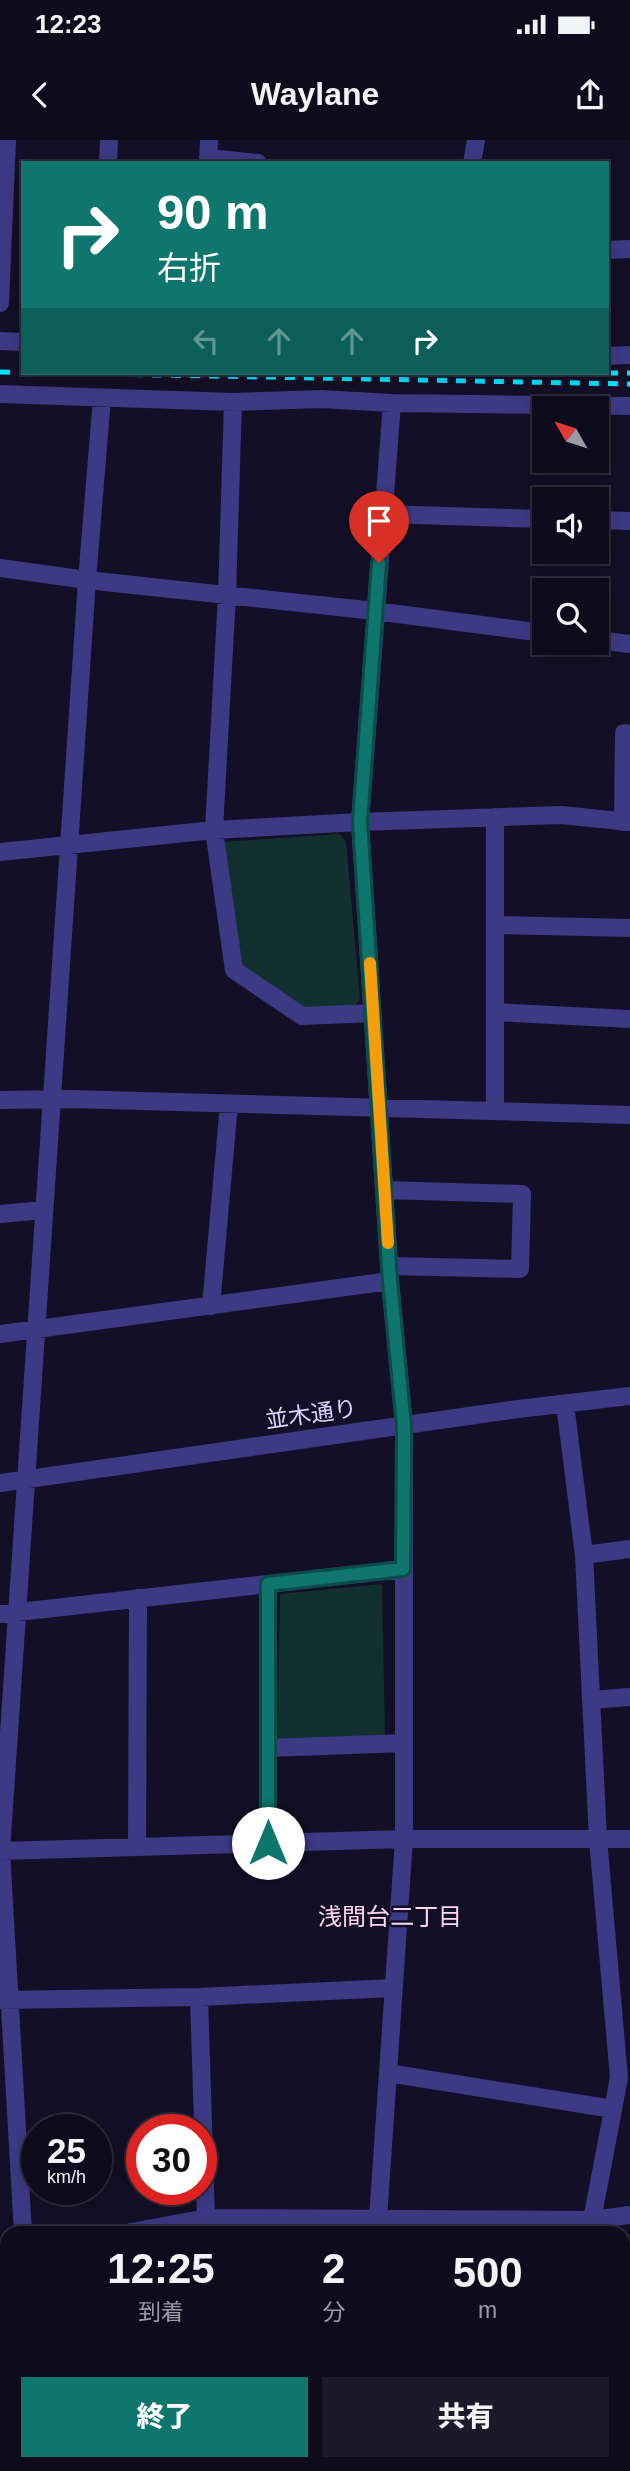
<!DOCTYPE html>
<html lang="ja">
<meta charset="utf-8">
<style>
:root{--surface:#0e0b1c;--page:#1c1929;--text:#f1f3f6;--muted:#9b9ba3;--line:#2e2b3b;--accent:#0f766e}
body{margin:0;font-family:Helvetica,"Noto Sans JP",sans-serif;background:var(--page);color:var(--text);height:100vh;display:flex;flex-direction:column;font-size:26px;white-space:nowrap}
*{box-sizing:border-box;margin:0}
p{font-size:23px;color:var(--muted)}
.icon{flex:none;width:38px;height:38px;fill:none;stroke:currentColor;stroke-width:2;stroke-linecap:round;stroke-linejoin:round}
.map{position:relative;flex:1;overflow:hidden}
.sheet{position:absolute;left:0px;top:2086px;width:630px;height:245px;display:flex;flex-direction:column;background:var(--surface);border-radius:21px 21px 0 0;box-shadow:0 4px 18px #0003,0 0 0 2px var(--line)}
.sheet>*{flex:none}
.top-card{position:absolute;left:21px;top:21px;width:588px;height:214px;border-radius:0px;box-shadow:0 4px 18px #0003,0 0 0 2px var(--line);background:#0f766e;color:#fff;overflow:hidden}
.needle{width:46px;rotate:309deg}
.fabs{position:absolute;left:532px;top:256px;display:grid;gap:14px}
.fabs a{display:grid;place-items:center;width:77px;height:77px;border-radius:0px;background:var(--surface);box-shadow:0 4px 18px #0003,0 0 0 2px var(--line);font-size:35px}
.speed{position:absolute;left:21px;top:1974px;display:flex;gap:14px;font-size:35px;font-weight:700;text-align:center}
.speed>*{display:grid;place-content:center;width:91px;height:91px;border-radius:50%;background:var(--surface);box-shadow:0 4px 18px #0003,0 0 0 2px var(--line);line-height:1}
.speed small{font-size:18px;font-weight:400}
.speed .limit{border:10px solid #d22;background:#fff;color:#111}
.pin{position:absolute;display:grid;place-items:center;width:60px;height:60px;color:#fff;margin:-72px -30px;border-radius:50% 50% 50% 0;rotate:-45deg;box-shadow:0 0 7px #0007}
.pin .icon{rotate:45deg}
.me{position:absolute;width:77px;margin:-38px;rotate:0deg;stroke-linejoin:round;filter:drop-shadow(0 0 5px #0008)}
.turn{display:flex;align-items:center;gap:24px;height:147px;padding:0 21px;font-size:32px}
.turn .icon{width:91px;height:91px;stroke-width:2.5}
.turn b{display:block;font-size:49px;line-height:60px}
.lanes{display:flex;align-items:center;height:66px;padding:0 21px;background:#0003;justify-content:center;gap:35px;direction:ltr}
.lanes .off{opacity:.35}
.eta{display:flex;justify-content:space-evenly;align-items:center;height:119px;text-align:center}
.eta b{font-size:42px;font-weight:800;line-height:49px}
.action{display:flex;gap:14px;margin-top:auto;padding:14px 21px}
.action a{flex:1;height:80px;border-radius:0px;background:var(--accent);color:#fff;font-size:28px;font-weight:800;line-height:80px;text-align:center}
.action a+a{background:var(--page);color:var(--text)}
.status{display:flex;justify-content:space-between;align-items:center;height:49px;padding:0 35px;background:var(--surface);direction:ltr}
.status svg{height:19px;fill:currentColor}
header{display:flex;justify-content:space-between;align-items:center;height:91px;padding:0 21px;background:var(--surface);font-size:32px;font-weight:800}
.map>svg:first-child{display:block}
.green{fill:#12302f}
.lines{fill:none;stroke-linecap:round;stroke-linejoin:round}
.minor{stroke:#3d3a85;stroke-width:18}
.rail{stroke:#00e5ff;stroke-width:5;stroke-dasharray:10 9;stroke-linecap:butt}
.route-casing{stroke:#0a4d48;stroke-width:18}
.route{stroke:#0f766e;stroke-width:12}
.slow{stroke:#f59e0b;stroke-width:12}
.labels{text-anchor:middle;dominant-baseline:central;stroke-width:5;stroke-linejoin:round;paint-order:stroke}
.street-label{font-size:23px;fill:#d9d4ff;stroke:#130f26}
.neighbourhood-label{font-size:24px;fill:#ffd6f0;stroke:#130f26}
</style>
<div class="status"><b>12:23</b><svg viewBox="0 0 49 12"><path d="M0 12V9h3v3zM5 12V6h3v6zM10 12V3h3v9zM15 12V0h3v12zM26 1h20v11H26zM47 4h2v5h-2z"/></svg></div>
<header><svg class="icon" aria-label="back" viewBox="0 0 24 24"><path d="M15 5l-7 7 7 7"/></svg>Waylane<svg class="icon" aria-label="share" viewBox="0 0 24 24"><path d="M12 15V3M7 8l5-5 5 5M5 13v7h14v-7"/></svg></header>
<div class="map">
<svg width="630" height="2331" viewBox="0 0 630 2331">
<rect width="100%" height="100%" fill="#130f26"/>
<path class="green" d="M339,694l7,7 14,158 -9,12 -48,1 -66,-45 -14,-125z
M382,1444l3,154 -108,4 3,-148z"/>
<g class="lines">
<path class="minor" d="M208,18l50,5
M108,23l1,-23
M208,23l1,-23
M472,23l4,-23
M607,110l23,-1
M0,163l7,-163
M0,201l23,1
M607,216l23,-1
M0,254l233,8 88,-3 71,4 238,3
M233,262l-6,193 -13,235 20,140 68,46 71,-3
M383,374l161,5
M597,380l33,1
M0,428l87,12 288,31 169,22
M597,500l33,4
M495,677v294
M623,682l1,-89 6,1
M0,712l214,-22 146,-8 201,-7 69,7
M495,785l135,3
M495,872l135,7
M0,960l71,-1 559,16
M385,1050l137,4 -2,75 -130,-3
M0,1074l44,-4
M211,1166l18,-202
M0,1194l390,-53
M565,1264l19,151 14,284 21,239 -27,142 1,13
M0,1343l518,-74 112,-13
M584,1415l46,-6
M0,1474l403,-45
M591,1560l39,-3
M268,1608l136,-5
M268,1703v-259
M137,1707l1,-249
M0,1711l404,-12h226
M199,1857l7,221
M0,1860l199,-3 194,-9
M388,1933l225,36
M23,2093l-22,-382 86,-1271 15,-182
M126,2093l80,-15 386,2 38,-5
M377,2093l27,-394v-413l-14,-145 -30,-459 32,-419
M0,2117l7,-2
M623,2234l7,-1
M0,2304l7,-1
M36,2324v7
M367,2324v7"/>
<path class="rail" d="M0,232l630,12
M589,233h41"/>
</g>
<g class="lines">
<g class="route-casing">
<path id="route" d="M268,1703v-259l135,-15 1,-143 -14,-145 -30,-459 19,-259"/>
</g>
<use href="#route" class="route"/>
<path class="slow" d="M370,823l18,280"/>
</g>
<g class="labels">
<g class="street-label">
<text transform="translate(311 1274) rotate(-8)">並木通り</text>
</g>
<g class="neighbourhood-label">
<text x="390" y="1776">浅間台二丁目</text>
</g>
</g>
</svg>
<div class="fabs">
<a><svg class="needle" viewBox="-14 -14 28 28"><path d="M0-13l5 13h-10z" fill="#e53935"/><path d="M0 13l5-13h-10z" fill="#9b9ba3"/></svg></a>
<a><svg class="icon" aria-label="sound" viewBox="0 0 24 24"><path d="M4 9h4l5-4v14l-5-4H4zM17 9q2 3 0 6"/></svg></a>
<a><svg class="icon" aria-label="search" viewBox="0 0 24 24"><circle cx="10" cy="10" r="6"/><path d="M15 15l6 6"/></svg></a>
</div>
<div class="speed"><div>25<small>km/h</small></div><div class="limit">30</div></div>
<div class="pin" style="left:379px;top:423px;background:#d93025"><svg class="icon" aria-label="arrive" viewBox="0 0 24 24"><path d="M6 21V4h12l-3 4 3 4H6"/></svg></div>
<svg class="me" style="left:268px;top:1703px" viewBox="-20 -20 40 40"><circle r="19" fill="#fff"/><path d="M0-13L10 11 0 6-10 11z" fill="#0f766e"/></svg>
<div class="top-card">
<div class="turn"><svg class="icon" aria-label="right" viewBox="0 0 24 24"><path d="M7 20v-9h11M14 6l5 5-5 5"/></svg><div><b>90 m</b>右折</div></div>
<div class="lanes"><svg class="icon off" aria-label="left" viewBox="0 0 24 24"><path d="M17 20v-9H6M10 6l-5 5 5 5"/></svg><svg class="icon off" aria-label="ahead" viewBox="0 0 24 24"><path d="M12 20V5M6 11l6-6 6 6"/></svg><svg class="icon off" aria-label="ahead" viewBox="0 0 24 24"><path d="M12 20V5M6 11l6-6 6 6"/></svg><svg class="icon" aria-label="right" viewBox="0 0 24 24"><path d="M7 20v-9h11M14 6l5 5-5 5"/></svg></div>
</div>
<section class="sheet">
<div class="eta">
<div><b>12:25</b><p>到着</p></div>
<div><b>2</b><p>分</p></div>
<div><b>500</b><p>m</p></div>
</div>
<div class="action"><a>終了</a><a>共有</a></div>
</section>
</div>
